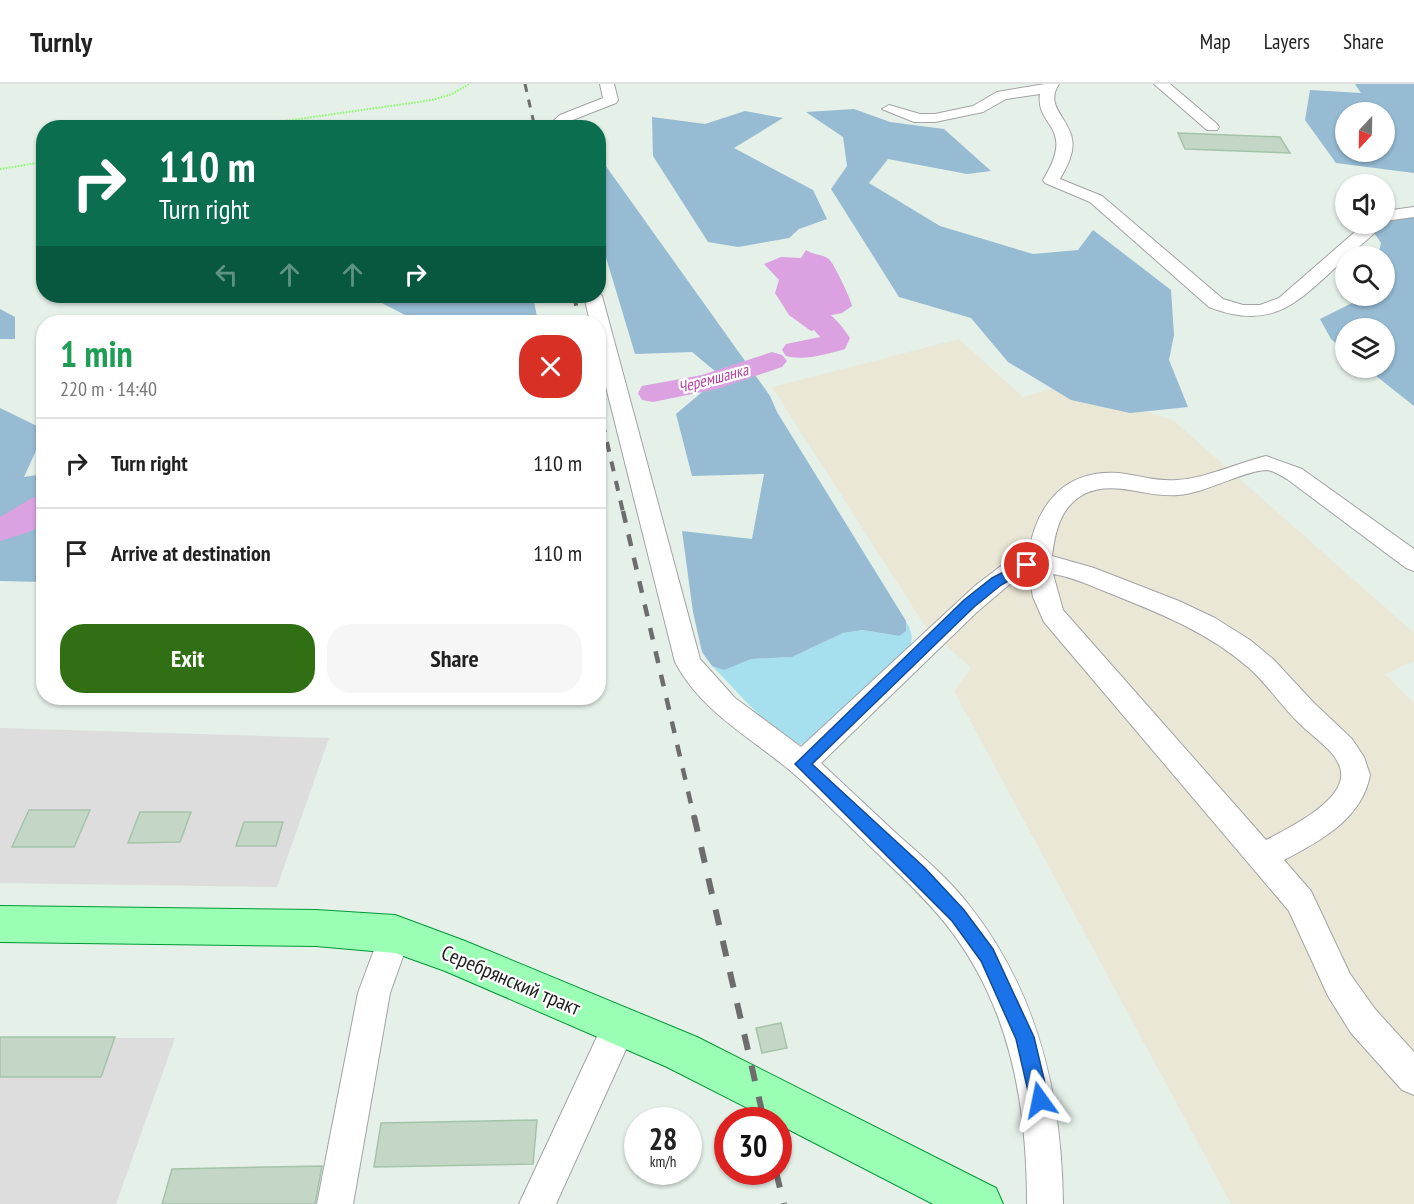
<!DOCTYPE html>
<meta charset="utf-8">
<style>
:root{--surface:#fff;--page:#f6f6f6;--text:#222;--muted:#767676;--line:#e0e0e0;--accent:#306f13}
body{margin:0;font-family:"PT Sans Narrow",sans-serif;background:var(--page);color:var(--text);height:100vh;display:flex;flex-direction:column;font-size:22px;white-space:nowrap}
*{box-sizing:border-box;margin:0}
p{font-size:20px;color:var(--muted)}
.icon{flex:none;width:33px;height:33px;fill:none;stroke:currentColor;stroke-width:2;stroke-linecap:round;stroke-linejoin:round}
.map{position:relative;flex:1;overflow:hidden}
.drawer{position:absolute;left:36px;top:231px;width:570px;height:390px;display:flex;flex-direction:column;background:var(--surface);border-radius:24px;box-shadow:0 2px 4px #0004}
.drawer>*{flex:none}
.guide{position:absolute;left:36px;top:36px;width:570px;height:183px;border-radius:24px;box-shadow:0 2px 4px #0004;background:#0b6e4f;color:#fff;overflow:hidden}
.needle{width:39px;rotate:202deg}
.fabs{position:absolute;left:1335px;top:18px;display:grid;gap:12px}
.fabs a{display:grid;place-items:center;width:60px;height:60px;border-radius:50%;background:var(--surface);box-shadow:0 2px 4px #0004;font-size:30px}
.speed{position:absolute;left:624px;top:1023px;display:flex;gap:12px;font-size:30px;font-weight:700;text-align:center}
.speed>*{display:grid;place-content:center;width:78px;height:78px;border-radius:50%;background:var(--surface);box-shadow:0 2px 4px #0004;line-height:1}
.speed small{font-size:15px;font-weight:400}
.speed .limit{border:9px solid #d22;background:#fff;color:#111}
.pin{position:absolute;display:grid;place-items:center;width:51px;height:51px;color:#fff;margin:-26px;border:3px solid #fff;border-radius:50%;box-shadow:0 2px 6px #0007}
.me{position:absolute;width:66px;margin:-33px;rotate:348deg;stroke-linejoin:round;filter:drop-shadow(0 0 4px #0008)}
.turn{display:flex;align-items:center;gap:21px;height:126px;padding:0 24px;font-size:27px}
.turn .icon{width:78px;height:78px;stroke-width:2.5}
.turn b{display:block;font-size:42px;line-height:51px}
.lanes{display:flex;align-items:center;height:57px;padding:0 24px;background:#0003;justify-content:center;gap:30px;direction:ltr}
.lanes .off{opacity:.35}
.round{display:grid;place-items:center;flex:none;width:63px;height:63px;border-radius:24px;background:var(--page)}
.headline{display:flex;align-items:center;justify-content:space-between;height:102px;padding:0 24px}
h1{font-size:36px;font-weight:700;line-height:45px;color:#1e9e55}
.cta{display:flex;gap:12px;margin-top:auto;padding:12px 24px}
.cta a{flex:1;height:69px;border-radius:24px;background:var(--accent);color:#fff;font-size:24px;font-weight:700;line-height:69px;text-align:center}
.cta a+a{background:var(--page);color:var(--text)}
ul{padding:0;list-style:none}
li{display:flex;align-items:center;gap:18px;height:90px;padding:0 24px;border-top:2px solid var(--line)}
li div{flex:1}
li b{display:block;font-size:22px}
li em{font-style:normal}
header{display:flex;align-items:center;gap:36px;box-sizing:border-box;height:84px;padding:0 30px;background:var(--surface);border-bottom:2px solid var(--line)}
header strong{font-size:28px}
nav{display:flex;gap:33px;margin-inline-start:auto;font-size:21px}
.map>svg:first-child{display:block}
.residential{fill:#dcdddc}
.industrial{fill:#eae7d6}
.grass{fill:#a6e0ee}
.forest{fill:#96bbd3;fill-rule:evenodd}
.water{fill:#dba1e1}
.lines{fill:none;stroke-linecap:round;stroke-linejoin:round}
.river{fill:#dba1e1;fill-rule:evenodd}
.building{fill:#c4d7c6;stroke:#a5c3a9;stroke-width:1.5}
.minor-casing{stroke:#a3a3a3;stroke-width:2}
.major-casing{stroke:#009936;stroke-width:2}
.path{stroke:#87ff66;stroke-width:2;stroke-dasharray:1.5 1.5;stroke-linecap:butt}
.minor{fill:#fff;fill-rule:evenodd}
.major{fill:#9affb4;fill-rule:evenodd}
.rail-far3{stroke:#6d6d6d;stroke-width:3;stroke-dasharray:8 8;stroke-linecap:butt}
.rail-far2{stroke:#6d6d6d;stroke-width:4;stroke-dasharray:10 10;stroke-linecap:butt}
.rail-far1{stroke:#6d6d6d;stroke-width:4.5;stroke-dasharray:12 12;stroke-linecap:butt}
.rail{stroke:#6d6d6d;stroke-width:6;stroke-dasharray:16 16;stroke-linecap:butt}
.route{fill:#1a73e8;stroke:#114b97;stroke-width:1.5}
.labels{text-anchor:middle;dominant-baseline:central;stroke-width:4.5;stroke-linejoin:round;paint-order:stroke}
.far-water-label{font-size:16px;font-style:italic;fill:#b644a1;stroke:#fff}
.near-street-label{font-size:21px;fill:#1f1f1f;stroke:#fff}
</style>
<header>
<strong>Turnly</strong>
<nav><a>Map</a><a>Layers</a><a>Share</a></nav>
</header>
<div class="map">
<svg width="1414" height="1120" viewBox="0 0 1414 1120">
<rect width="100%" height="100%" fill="#e4f0e8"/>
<path class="residential" d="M0,644l329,10 -52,149 -277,-4z
M0,954h175l-59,166h-116z"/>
<path class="industrial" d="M959,255l64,58 38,-11 112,34 241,213v28l-29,13 29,29v501h-183l-277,-513 17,-23 -46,-42 -153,-239z"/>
<path class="grass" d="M902,532c11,15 13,22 4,39l-103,90c-29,-7 -69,-58 -91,-79l12,3 27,-10 41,-2 51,-24 20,-3 36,6 7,-14z"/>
<path class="forest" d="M1355,0h59v89l-78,-10 -31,-43 5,-30 51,3zM1384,28v40h-38v-40z
M854,25l36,13 54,7 47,42 -24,3 -79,-15 -19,24 71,43 93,28 45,-4 15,-20 78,60 3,45 -5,25 19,47 -58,6 -59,-13 -63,-38 -37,-44 -72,-21 -68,-108 16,-23 -4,-29 -37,-25z
M745,27l38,7 -49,30 79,42 14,29 -28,10 -10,9 -51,9 -30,-5 -55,-86 -1,-39 53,7z
M598,71l172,241 7,16 129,209v10l-7,5 -36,-6 -20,3 -51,24 -41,2 -27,11 -12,-4 -10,-14 -9,-40 -11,-81 70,8 12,-65 -72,2 -16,-62 45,-38 -29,-24 -57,2 -36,-120z
M1385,124l14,1 15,6v191l-48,-38h18v-40h-38l-1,23 -14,-12 -11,-20 46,-23h18v-40h-6l3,-13 -13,-19h16z
M368,212h165l5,26h-127v-4z
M0,225l15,8v22h-15z
M0,324l43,21v6l-19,42 19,-3v108l-43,-1z"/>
<path class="water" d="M806,166c7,5 16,4 23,9 4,3 23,42 23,47l-10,7 -15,3 -1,9 -15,6 -22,-16 -14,-22 4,-13 -15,-16 17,-7 20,1z"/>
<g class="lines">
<path class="river" d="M816,224c15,3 26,18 34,30l-5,11c-18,5 -41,12 -59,7l-4,-6 4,-6 34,-7 -18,-21 4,-6z
M772,268l10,3 5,6 -5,6 -65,22 -64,13 -11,-2 -4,-7 4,-7 60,-11z
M44,411v28l-15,9 -29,9v-24l32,-19z"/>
</g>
<path class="building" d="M1178,49l102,4 10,16 -105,-4z
M29,726h61l-16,37h-62z
M140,728h51l-11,30 -52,1z
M244,738h39l-7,24h-40z
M781,939l6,25 -25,5 -6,-25z
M0,953h115l-14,40h-101z
M537,1036l-4,44 -159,3 7,-44z
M322,1082l-7,38h-153l10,-35z"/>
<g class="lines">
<g class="minor-casing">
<path id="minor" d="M600,0h14l4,16 -2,3 -46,18 -8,7h-16l14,-13 43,-17z
M1045,0h14c-15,22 10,34 13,55 3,14 -6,29 -12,40l42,17 121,103 20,6h17l19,-7 85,-74h18c-9,13 -26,24 -36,34 -46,41 -70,75 -137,49l-119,-105 -45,-19 -2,-3c34,-55 -8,-52 -3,-86l-34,5 -23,13 -48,10h-21l-32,-13 7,-4 31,9h15l38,-8 24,-14z
M1154,0h16l47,40 2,3 -2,3h-10z
M1414,123v10l-30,4v-10z
M598,208l4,4 98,363 35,39 66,49 175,-162 25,-19 27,-9c7,-50 35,-88 90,-84 20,2 39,9 59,7 30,-2 60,-17 89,-24l36,13 112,80v22l-8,-3 -119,-89c-6,-3 -14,-9 -21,-9 -23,1 -60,23 -88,25 -32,3 -64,-16 -94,-1 -24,13 -29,38 -32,62l42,12 85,33 36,17 35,22 23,19 40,43 39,37 12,18 6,18c-8,44 -50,66 -86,85l27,31 39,83 25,35 39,43v43l-12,-5 -51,-57 -23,-37 -39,-85 -245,-289 -11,-25 -4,-23 -19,10 -32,27 -157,152c26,24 51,48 77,72 25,22 51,44 71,70 69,87 93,191 94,299h-36c0,-101 -17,-200 -82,-281 -21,-26 -46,-49 -70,-72 -27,-26 -53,-53 -82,-78 -41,-35 -92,-61 -118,-111l-77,-307v-33h-8l-6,-26h14zM1053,490c20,3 38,12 56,19 50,20 99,39 140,75 19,17 33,39 52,57 14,14 43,31 40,53 -3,26 -54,51 -75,62l-203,-230z
M395,835l11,4 5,11 -21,59 -37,211h-36l41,-211 26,-70z
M620,924l12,5 5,12 -81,179h-37l89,-191z"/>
</g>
<g class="major-casing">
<path id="major" d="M0,822l316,4 79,5 70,26 232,96 299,151 7,16h-70l-155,-80v-4h-7l-104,-53 -222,-96 -50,-18 -79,-7 -316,-4z"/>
</g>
<path class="path" d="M236,44l196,-28 20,-6 17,-10
M0,85l44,-7"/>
<use href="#minor" class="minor"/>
<use href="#major" class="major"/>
<path class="rail-far3" d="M525,0l10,44"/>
<path class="rail-far2" d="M574,212l6,26
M598,319l25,109"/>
<path class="rail-far1" d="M623,427l71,306"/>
<path class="rail" d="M694,732l70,304
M776,1088l8,32"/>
</g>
<path class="route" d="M1027,476l7,5 -2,3 -31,17 -27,22 -162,157 113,104 39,42 29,39 41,88 15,63 -3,6 -6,3 -7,-3 -3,-6 -14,-61 -35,-78 -29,-40 -157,-157 169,-164 28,-22z"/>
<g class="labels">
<g class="far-water-label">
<text transform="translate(713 294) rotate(-15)">Черемшанка</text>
</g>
<g class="near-street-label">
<text transform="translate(511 896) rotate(23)">Серебрянский тракт</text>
</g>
</g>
</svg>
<div class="fabs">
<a><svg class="needle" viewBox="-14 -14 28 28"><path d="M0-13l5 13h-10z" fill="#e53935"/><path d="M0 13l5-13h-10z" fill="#767676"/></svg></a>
<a><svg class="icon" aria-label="sound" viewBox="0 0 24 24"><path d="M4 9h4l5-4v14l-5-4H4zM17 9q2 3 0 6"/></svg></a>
<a><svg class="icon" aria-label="search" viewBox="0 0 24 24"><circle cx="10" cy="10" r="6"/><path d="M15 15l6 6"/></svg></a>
<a><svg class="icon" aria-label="layers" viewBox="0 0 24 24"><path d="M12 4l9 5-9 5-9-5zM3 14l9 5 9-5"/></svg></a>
</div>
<div class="speed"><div>28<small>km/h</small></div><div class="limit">30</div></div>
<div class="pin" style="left:1027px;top:481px;background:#d93025"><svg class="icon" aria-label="arrive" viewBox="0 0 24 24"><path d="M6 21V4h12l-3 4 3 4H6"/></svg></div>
<svg class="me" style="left:1040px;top:1016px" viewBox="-20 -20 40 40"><path d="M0-17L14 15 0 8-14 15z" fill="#1a73e8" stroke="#fff" stroke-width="4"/></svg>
<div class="guide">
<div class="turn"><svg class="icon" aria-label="right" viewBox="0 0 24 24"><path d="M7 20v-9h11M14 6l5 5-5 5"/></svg><div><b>110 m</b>Turn right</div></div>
<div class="lanes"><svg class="icon off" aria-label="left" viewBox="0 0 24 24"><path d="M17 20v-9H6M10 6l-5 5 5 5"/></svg><svg class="icon off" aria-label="ahead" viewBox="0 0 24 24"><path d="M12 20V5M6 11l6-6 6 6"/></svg><svg class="icon off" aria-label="ahead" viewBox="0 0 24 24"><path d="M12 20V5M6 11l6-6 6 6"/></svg><svg class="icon" aria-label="right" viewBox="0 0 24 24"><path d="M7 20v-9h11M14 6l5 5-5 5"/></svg></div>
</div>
<section class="drawer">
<div class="headline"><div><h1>1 min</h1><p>220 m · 14:40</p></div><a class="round" style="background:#d93025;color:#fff"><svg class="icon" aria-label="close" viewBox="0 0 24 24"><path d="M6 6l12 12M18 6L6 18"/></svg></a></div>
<ul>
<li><svg class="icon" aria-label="right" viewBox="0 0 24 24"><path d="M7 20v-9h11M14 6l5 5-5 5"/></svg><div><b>Turn right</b></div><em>110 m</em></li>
<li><svg class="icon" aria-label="arrive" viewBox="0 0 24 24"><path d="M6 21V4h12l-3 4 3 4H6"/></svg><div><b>Arrive at destination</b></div><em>110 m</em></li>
</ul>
<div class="cta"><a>Exit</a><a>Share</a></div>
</section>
</div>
